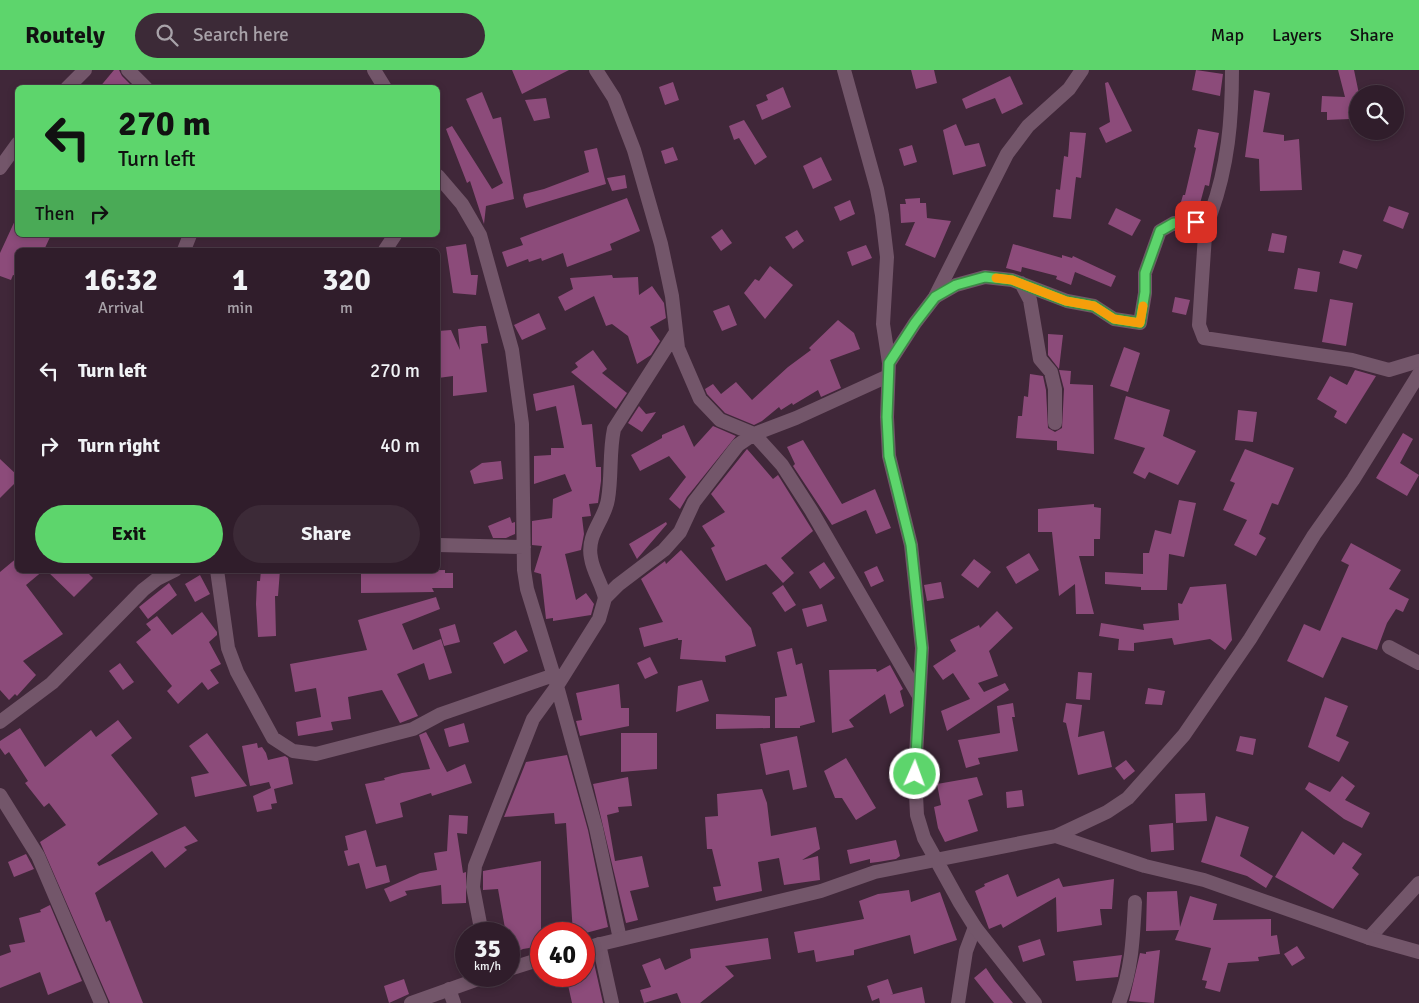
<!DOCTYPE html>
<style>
:root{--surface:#301d2b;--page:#3c2a37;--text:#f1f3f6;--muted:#a8a2a9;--line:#4b3b47;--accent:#5dd56c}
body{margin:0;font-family:Signika,sans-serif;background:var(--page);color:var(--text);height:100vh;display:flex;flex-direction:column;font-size:19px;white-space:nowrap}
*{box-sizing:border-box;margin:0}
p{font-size:16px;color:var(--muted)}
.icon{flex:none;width:28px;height:28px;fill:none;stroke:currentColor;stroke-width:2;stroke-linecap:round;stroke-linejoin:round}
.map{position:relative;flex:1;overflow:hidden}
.side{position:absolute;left:15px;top:178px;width:425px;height:325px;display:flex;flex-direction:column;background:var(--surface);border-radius:8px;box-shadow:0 2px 8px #0003,0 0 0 1px var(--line)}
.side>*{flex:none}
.guide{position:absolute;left:15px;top:15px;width:425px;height:152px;border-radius:8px;box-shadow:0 2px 8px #0003,0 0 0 1px var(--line);background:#5dd56c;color:#111;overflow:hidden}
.fabs{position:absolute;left:1349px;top:15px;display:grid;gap:10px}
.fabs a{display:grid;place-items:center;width:55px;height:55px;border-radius:50%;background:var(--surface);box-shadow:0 2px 8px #0003,0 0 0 1px var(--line);font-size:25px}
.speed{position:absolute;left:455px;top:852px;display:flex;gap:10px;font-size:25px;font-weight:700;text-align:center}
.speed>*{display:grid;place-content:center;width:65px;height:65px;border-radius:50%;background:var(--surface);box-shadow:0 2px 8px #0003,0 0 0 1px var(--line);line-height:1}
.speed small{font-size:12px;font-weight:400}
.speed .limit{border:8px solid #d22;background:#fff;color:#111}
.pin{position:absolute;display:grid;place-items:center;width:42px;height:42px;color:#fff;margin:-21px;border-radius:10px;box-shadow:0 2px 8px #0006}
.me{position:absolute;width:55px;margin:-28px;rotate:2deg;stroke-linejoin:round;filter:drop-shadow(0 0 4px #0008)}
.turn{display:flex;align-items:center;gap:18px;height:105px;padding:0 20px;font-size:22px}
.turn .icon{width:65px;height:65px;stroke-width:2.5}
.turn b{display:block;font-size:35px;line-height:42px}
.then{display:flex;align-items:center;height:48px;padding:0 20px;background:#0003;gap:10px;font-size:19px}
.eta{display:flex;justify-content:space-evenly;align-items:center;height:85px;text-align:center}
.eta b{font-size:30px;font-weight:700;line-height:35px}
.action{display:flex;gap:10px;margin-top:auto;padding:10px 20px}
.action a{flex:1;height:58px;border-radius:30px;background:var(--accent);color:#111;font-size:20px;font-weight:700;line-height:58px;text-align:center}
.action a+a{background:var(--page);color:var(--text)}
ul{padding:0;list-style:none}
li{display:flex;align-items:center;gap:15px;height:75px;padding:0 20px}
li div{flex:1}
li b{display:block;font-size:19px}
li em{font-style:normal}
header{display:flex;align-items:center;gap:30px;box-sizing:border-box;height:70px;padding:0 25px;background:var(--accent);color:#111}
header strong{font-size:24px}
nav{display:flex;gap:28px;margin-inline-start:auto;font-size:18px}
.search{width:350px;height:45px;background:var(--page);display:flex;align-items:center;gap:12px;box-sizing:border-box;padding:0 18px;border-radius:28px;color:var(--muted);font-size:19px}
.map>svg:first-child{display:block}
.building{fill:#8c4b7a}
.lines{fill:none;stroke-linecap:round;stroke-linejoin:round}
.minor{stroke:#73566a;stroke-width:14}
.tertiary{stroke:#73566a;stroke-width:14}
.route-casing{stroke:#3c8a46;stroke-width:12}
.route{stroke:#5dd56c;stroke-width:9}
.slow{stroke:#f59e0b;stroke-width:9}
</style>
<header>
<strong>Routely</strong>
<div class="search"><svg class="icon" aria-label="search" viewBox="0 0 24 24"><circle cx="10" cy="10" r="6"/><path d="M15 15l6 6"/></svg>Search here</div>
<nav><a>Map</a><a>Layers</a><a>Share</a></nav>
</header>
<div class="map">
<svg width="1419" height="933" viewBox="0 0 1419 933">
<rect width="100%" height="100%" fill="#402739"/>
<path class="building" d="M114,0h5l3,6 9,9 -3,3h-29z
M512,0h57l-47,24z
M911,0h23l3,13 -21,6z
M1196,0l27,4 -3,22 -28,-6z
M1338,0h16l5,24h-1v32l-6,1 -2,-8 -23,1v-8h-6l1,-16 23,1z
M1010,6l13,28 -21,10 -7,-16 -29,11 -4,-10z
M673,12l6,18 -14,5 -6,-18z
M1108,12l24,49 -26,12 -7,-15 11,-6 -5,-39z
M783,17l8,20 -29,13 -6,-15 12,-5 -2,-5z
M1254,20l16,3 -7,39 21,3v6l15,-2 3,51 -42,1 -1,-32 -14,-2z
M482,22l11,27 8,-2 13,82 -28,7 -2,18 -14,-43 -3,2 -21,-54 6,-3 40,63 11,-6 -37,-84z
M546,28l4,20 -16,3 -9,-21z
M744,50l23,37 -12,8 -16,-27 -5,2 -5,-14z
M956,54l9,22 14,-3 7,23 -33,9 -10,-45z
M1198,59l21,4 -10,53 -4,-1 -7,26 -4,2 -15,-4 4,-14h2l11,-47 -2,-1z
M1070,62l16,1 -5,45 -5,-1 -5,42 -18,-2 3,-28 4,1 4,-34 4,1z
M912,75l5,17 -13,4 -5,-17z
M673,77l5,13 -13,4 -4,-13z
M597,78l9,36 -80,24 -3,-10 1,-4 20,-5 45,-17 -5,-21z
M821,87l11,23 -19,9 -10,-23z
M625,105l2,13 -15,3 -5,-13z
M627,128l13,33 -30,13 2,6 -45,17 -4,-14 -21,8 -1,-3 -12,4 -1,-3 -21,8 -5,-15 21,-7 -3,-7z
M920,128v5h6l1,15 24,3 -16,37 -30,-13 10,-23 -14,1 -1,-19h6l-1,-5z
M850,130l5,14 -15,7 -6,-14z
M1389,136l20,7 -6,16 -20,-8z
M1116,138l25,12 -9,16 -24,-12z
M18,144v21h33l-7,15h-26v26l-5,-1 -2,5 -11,-4v-23z
M722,159l10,14 -11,8 -10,-14z
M797,160l7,11 -11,8 -8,-12z
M1272,163l15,3 -3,17 -16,-2z
M466,174l5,31h7l-2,20 -23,-2 -7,-46z
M1013,174l49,14v-3l10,3 1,-2 43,20 -5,11 -36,-15 -4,13 -15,-6 1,-3 -35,-9 -1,5 -15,-4z
M866,175l6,13 -20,8 -5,-14z
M1343,180l19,5 -5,14 -18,-6z
M770,196l23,19 -28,34 -21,-26 11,-14 4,2z
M1298,198l22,4 -3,20 -23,-3z
M612,205l1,3 25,-1 1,18 13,-9 12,17 2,15 -16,9 10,14 -9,14 -14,9 -9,-28 -16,-12 -6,2 -12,-30 -29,15 -7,-14 15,-8 -3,-11z
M1175,227l15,3 -4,15 -14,-3z
M1330,229l23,4 -7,43 -24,-4z
M729,235l8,20 -15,6 -9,-20z
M539,243l7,16 -24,11 -8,-15z
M838,250l16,13 6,16 -30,11 11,28 -20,9 -3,-7 -25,15 -1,-2 -11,7 -2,-3 -17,14 -8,4 -29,-12 -18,-19 -2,-5 8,-5 8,10 15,-12 16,18 36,-33 23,-17 -2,-2z
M480,256h6l2,17 -7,1 6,48 -34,4v-20l-15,2v-47l13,-1 9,20 -2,-21z
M1048,264l15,1 -4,34 -11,-14z
M1124,277l16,6 -12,39 -18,-6z
M593,280l14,19 -5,4 25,20 -11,16 -45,-37 7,-5 -3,-4z
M1059,300l12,1 -1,13 23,1 1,69 -37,-4v-9l-41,-3 2,-22h4l2,-20 4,1 2,-23 13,2 3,14 2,38 7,4 7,-4 2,-39z
M1355,300l21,6 -30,48 -12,-7 3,-6 -20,-12 13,-23 17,9z
M574,315l8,40 10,-1 4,43h5v14l-3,22 -9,1 2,12 -9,1 2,17 -3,16 -16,4 11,46 10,-7 8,11 -3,11 -38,6v-3l-7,1 -5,-45 -7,-2 8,-26 -10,-1v-24l20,-3 1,-19 19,-8 -7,-17 -31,10v-28l17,-1v-7h13l-8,-42 -20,5 -3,-17z
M1126,326l44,14 -7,26 33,15 -18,34 -29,-13 -4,7 -12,-6 12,-25 -31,-9z
M639,336l7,8 10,-2 -14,20 -14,-9z
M1238,340l19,2 -4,30 -18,-2z
M684,355l10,22 19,-21 23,10 -49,61 -7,12 -11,-10 17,-22 -17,-21 -29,15 -9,-16 31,-17v-3z
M1403,363l10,6 -13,24 19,12 -12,21 -31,-18z
M803,370l39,64 33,-15 16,39 -15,6 -10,-24 -34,15 -39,-59 2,-2 -8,-17z
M747,379l26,30 5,-4 35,56 -32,27 13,15 -11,10 -17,-19 -40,17 -15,-33 4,-2 -13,-20 23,-14 -14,-18z
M1245,379l49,19 -16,37 -6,-2 -13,31 7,4 -10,18 -22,-11 13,-25 -24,-10 12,-27 -5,-2z
M0,389l18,17v4l-18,18z
M501,391l2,18 -29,5 -4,-13 12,-8z
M1179,430l17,3 -12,54 -15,-3 -2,36h-26v-3l-36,-3v-12l38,2v-21h6l6,-23 16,4z
M1094,434v3l7,1 -1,31h-6v17h-15l15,58h-18l-1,-30 -16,12 -7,-64h-14v-23z
M510,447l2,6 3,-1v12l-9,4h-13l-5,-12z
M666,452l1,2 -30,35 -8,-15z
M1351,473l50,27 -12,19 20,10 -6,13 -7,-3 -9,14 -10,27 -35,-13 -19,41 -36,-17 17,-37 16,7 29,-66 -8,-4z
M681,480l70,78 5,18 -31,10 1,6 -46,-3 2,-19h-4v-2l-34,9 -5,-19 24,-6 -22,-43 24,-18 1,3z
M1029,483l10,17 -23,14 -10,-17z
M18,487v13h26l-18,15 37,49 -40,27 13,14 -19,21 -2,-2 -6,6 -9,-10v-118z
M974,489l17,13 -13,16 -17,-13z
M824,492l11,16 -15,11 -11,-17z
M877,496l7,15 -13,6 -7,-15z
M46,500h39l8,8 -19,19z
M261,500h19l-2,26h-3l1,40 -18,1 -2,-33 1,-23h3z
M445,500v3h8v15h-21l2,4 -73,1v-22z
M200,505l10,19 -15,8 -10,-18z
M941,512l3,16 -17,3 -3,-16z
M169,513l8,12 -29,24 -9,-12z
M1226,514l6,56 -7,10 -15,-11 -36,6 -2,-7 -38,5v8l-16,-1 1,-11 -20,-3 2,-13 43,7 -1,-6 36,-4 -1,-17 4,1 8,-17z
M783,515l13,20 -11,7 -13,-19z
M436,527l4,12 -38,15 11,26 28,-11 11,34 -23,7 -5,-17 -27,11 21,42 -18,7 -18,-33 -34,7 3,22 -20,3 2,8 -35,6 -2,-14 25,-5 -5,-29 -21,4 -5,-28 77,-14 -9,-30z
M822,534l5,17 -20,6 -5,-18z
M997,541l16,17 -24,23 9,25 -20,7 6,9 21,-9 4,7 -62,41 -6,-20 29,-12 -17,-26 -10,7 -10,-14 23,-15 -6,-11 29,-15 1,3z
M202,542l15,20v3l-8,7 12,22 -11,6 9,13 -11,7 -6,-8 -24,22 -11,-13 5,-5 -36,-44 15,-12 -5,-6 11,-8 15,19z
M455,554l5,18 -16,4 -5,-17z
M516,560l12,21 -24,13 -11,-21z
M792,578l4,17 6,-2 13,59 -15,4v2h-25v-30l12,-2 -10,-44z
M650,587l8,16 -13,6 -8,-16z
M120,593l14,19 -11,8 -14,-19z
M890,595l13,24 -3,2 4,15 -14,8 -5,-20 -36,26 5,7 -22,6 -3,-63 47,-1 1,3z
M1078,602l14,1 -2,27 -14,-1z
M702,610l7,21 -33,11 2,-26z
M619,614l2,24h8v18l-49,10 -4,-15 6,-1 -6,-27z
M1148,618l17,3 -3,14 -17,-1z
M1325,627l23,9 -12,30 13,6 -10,20 -31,-15z
M1013,633l2,14h-3l6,34 -40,7 2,6 -14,4 -8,-28 42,-7 -3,-27z
M1066,633l16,2 -4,32 26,-6 8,36 -34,8 -12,-52 -3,-1z
M716,644l54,2v12l-54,1z
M118,650l14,18 -21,17 47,59 -61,49 2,3 86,-40 13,15 -14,6 3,3 -22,18 -13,-17 -57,42 11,29 4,-2 33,83h-33l-70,-161 26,-17 -17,-22 -5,4 -19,-24 3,-2 -19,-29 -4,3 -5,-7v-7l20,-13 25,39 46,-37 5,7z
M464,653l5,19 -20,5 -5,-18z
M426,662l21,40 18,-8 7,19 -40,13 -1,-3 -31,10 3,14 -27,7 -11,-40 20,-4 -1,-2 18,-5 28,-4 -11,-34z
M207,663l40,53 -52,11 -4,-20 18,-4 -20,-27z
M621,663h36v36l-36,3z
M797,666l10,51 -14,3 -4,-20 -23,5 -6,-31z
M1240,666l16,3 -3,16 -17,-4z
M257,673l1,5 4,-1 4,6 2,7 17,-4 3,2 5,26 -19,5 3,14 -6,1 1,5 -15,3 -4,-16 18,-8 -2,-6 -19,4 -8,-40z
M567,685l21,75 20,97 -26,7h-9l-7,-111 -11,1 -1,-11 -50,4 22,-55z
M846,688l30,50 -20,12 -14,-22h-7l-11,-27z
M1126,690l9,11 -11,9 -9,-12z
M1342,706l13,10 -10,14 25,13 -8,15 -18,-9 -39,-30 4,-7 21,10z
M628,707l4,29 -14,1 1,5 -12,3 8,46 27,-5 7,31 -19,4 8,29 -12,3 -33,-139z
M977,707l6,18 -15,5 10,31 -33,11 -7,-14 -4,-21 7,-2 -4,-21z
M762,719l5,14 4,33 45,-9 4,22 -18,11 16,-4 2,24 -36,5 -5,-27 -21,4 4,29 -46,10 -3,-14 8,-1 -9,-37h-5l-2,-32 13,-1 -1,-22z
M1022,720l2,16 -17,2 -1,-16z
M1205,723l2,28 -31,2 -1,-29z
M449,745l19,1 -1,18 -10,-1 6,40 3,-1v31l-24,1 -1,-19 -36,6 2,4 -17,7 -6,-13 36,-16 17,-3 -3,-17 13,-2z
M1216,746l33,11 -9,29 33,20 -7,12 -19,-12 -46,-14z
M1173,753l1,27 -23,2 -2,-27z
M366,760l10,37 10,-2 4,17 -24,7 -7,-26 -11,3 -4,-15 4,-1 -3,-14z
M1302,761l32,24 9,-13 19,12 -10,14 7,6 -26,35 -58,-32z
M896,770l4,16 -4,3 -18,3 -8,1v-4l-20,5 -3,-14z
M26,784l8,15 -20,8 -6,-15z
M541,791v85l-18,3 -14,6v-21h-3l-8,-45 -15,1v-19z
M1008,804l9,23 42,-19 4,9 51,-8 -2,30h-12l2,16 -45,7 -1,-35 -53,31 -2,-4 -12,5 -14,-38 10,-5 -1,-2z
M909,820l2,12 29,-10 17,48 -43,14 -4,-19 -56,15v5l-38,7 -2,-12 -16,3 -4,-21 70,-13 -5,-18 19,-7z
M1177,821l3,36 10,-31 27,8 -4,16 58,-1v17l6,-1 3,19 -22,3 1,4 -31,2 -8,29 -15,-4 2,-7 -5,-1 9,-32 -36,-8 4,-10 -33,1 1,-39z
M50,835l32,76 -34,14 -8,-23 -40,16v-32l11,-4 -2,-7 16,-3 -6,-24 22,-6 -1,-2z
M768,868l3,21 -46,7 9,10 -34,27h-19l-4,-10 -33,10 -4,-13 11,-3 -9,-22 18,-7 5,12 26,-12 -1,-9z
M1040,869l5,16 -22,7 -5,-16z
M1297,876l8,12 -13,8 -8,-12z
M1160,880l-6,53 -25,-2 11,-48 6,1v-2z
M1122,885l-4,22 -42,4 -3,-20z
M594,893l9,40h-31l-6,-27h18v-10z
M986,898l8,12 19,23h-19l-20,-25z
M404,909l5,15 -20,9 -5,-17z
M888,909l5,15 -3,1 32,-8 3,16h-45l-1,-5 -7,3 -5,-15z"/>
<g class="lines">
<path class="minor" d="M128,0l18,18
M374,0l11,18
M596,0l18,28 20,52 27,94 11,52 6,52 22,51 20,21 34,14 28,31 29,45 108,186
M67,18l18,-18
M0,98l18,-25
M438,106l24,28 18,31 32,115 10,74 2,146 3,19 30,97 -24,33 -58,147 -2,21 9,47
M1211,143l-6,22 -6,90 5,13 148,22 37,10 30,-9
M184,180l6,-15
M385,180l10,-15
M1021,213l9,17 10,59 11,13 4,17v34
M935,227l21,-12 29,-8 27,3 55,21 27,5 20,13 26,4 5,-30v-20l15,-42 14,-8 13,4 24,-14c17,-47 21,-93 21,-143
M438,475l86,2
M217,500l11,78 9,24 36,66 20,13 23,3 97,-25 28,-15 113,-39
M605,528c-3,-14 -12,-26 -14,-40 -5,-24 14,-38 17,-59 4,-23 1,-47 6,-70l62,-97
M1389,577l30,16
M0,652l52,-39 91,-93 14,-11 18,-9
M0,725l38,61 63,147
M1369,868l50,-55
M620,869l-24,-111 -39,-142 42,-67 6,-21 13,-13 46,-35 16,-18 14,-30 44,-57 16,-11 42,-16 92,-42
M599,874l13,59
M449,919l5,14
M958,933l8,-52 9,-24
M1119,933c13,-34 14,-65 16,-101"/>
<path class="tertiary" d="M844,0l33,119 5,26 5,42 -4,67 6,39
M1056,766l89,30 59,14 165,58 50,14
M584,878l237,-57 54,-19 181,-36 51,-24 21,-14 56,-63 66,-96 64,-104 39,-55 66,-106
M509,899l32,-10
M411,933l76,-27
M1035,933l-60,-76 -15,-24 -36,-65 -7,-23 -2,-41 7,-126 -11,-103 -22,-89 -2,-39 2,-54 26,-40 20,-26 72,-143 21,-28 41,-37 13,-19"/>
</g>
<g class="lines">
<g class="route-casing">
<path id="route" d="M915,704l7,-126 -11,-103 -22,-89 -2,-39 2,-54 26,-40 20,-26 21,-12 29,-8 27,3 54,21 28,5 20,13 26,4 5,-31v-19l15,-42 14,-8 13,4 9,-5"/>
</g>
<use href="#route" class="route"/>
<path class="slow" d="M996,208l16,2 54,21 28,5 20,13 26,4 3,-17"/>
</g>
</svg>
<div class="fabs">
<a><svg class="icon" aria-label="search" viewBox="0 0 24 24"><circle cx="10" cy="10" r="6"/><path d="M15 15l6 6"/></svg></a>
</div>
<div class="speed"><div>35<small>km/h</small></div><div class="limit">40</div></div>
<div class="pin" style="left:1196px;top:152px;background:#d93025"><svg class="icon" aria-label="arrive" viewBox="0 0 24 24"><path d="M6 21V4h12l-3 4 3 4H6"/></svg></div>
<svg class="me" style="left:915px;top:704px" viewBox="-20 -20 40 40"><circle r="17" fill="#5dd56c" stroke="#fff" stroke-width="3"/><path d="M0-11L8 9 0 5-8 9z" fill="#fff"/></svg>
<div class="guide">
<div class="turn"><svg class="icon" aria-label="left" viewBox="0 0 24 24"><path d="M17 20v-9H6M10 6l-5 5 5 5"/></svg><div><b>270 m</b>Turn left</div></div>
<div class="then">Then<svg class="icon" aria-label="right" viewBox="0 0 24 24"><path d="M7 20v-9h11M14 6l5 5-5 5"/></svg></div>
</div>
<section class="side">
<div class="eta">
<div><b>16:32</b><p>Arrival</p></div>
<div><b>1</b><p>min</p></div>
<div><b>320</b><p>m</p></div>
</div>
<ul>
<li><svg class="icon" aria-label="left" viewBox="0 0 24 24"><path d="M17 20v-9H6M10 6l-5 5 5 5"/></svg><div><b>Turn left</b></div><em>270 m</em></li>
<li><svg class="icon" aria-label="right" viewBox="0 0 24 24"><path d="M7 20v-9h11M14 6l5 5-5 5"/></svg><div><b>Turn right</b></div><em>40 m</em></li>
</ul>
<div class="action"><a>Exit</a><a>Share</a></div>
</section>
</div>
